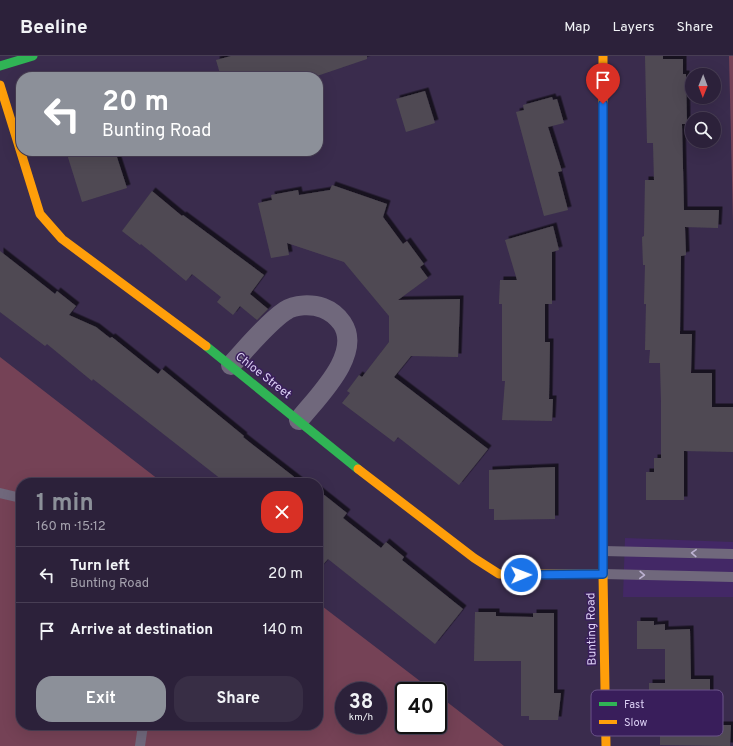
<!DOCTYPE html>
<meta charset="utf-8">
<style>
:root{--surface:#2c213a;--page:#382e45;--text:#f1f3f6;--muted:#a6a3af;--line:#483e54;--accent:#8c9099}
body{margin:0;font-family:Overpass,sans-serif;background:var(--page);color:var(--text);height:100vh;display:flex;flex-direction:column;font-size:15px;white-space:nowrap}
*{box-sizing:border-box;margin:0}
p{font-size:13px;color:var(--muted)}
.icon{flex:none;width:22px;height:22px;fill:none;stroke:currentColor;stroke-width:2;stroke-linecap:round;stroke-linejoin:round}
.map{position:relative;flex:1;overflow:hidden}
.sheet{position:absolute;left:16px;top:422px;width:307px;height:252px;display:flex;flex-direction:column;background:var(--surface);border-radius:16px;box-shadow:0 4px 16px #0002,0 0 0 1px var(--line)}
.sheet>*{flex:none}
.guide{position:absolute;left:16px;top:16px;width:307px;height:84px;border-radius:16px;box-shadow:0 4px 16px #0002,0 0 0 1px var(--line);background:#8c9099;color:#fff;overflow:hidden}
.needle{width:26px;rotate:181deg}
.controls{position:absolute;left:685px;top:12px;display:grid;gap:8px}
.controls a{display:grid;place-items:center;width:36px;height:36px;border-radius:50%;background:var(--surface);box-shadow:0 4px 16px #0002,0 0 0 1px var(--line);font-size:20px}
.speed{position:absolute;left:335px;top:626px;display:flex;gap:8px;font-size:20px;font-weight:700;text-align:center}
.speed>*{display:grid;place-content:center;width:52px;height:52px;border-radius:50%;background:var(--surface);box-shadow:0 4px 16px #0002,0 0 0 1px var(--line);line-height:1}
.speed small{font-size:10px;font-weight:400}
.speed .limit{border:2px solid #111;border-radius:6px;background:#fff;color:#111}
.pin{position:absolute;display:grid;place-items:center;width:34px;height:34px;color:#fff;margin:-41px -17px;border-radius:50% 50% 50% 0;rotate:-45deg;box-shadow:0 0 4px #0007}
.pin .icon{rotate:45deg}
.me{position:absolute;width:44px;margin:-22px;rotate:89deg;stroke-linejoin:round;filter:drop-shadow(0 0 3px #0008)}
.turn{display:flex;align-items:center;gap:14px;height:84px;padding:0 20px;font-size:18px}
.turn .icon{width:52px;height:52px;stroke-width:2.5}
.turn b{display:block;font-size:28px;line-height:34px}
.round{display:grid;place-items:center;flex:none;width:42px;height:42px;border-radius:16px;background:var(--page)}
.summary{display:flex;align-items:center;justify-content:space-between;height:68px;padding:0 20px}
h1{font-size:24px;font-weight:700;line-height:30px;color:var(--accent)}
.cta{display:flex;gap:8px;margin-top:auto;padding:8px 20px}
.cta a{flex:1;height:46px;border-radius:16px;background:var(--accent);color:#fff;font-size:16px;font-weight:700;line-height:46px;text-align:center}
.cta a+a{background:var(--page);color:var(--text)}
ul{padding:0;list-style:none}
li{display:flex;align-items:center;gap:12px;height:56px;padding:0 20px;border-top:1px solid var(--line)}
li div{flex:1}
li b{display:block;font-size:15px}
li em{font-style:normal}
header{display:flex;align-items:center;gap:24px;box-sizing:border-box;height:56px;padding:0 20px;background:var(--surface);border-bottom:1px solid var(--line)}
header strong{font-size:19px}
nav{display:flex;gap:22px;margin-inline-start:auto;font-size:14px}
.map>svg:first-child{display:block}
.built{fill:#432866}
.green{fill:#754256;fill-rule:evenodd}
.building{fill:#4f4a52;filter:url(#shadow)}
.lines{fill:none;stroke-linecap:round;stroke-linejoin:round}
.lane{stroke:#70687c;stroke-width:10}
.street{stroke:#70687c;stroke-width:20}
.fast{stroke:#30b455;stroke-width:9}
.slow{stroke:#ff9f0a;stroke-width:9}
.oneway{stroke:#bcb1d1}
.route-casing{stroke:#114b97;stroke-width:10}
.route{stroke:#1a73e8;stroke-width:7}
.labels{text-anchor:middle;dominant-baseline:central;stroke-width:3;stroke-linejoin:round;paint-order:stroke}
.street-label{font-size:12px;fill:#dcd0f5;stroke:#391e5b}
.key{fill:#391e5b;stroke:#6a5389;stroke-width:1}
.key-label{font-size:11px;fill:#dcd0f5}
</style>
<header>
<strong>Beeline</strong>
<nav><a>Map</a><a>Layers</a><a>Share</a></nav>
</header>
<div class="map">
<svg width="733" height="690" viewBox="0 0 733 690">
<defs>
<filter id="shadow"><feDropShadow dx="3.5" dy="-3.5" stdDeviation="0" flood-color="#0009"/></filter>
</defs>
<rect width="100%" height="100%" fill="#3a2c4d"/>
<path class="built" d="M625,482l108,4v55h-110z"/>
<path class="green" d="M729,0h4v166z
M0,301l163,126h-142v242h297v-122l115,88h-29v34h34v-30l66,51h-504zM344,635h34v34h-34z"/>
<path class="building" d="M231,0h136v3l-53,18h-93l-5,-17z
M645,0h18v3h20v15h3l1,50h-5l2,86h35l-1,18 -33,-1 1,28 -5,1 -1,78h12l-1,39h21v34h21v45l-49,-1v49h-38v-28h8v-14h7v-56l-1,-39h-11l1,-13h-5l1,-46h-2l1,-39h-2l-1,-28 2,-1 1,-56h9l-1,-37h-6z
M425,35l10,32 -29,9 -10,-33z
M552,41l1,3 4,-1 7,24 -16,4 14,44 -4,1 10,38 -24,6 -28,-104 8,-2 -1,-5z
M66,95h49l12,37 -45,14z
M332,129l55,19 -4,13 20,27 4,-3 17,23 -4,3 8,11 -30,22 62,-1 -2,58 -47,-1 -17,21 94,72 -29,36 -61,-48 -4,5 -52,-39 8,-10 -3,-2 12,-16 3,2 27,-35v-26l-45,-54 -57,-19 2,12 -18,3 -13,-55 14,-3 -1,-5 27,-5 1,5 31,-5z
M152,135l30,25 1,-1 81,60 -14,19 18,15 -11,11 -17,-14 -7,9 -16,-13 4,-5 -29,-23 -6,7 -45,-37 -1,1 -18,-14z
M553,170l6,24 -7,2v52h-7v38h5l-1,57h4l-1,22 -50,-1 3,-39h-3v-77h-3l1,-24h17l-12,-40z
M0,195l55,43 2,-3 19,15 -7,9 27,12 14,11 2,-1 46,37 4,-5 82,67 -1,1 59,46h-76l-133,-104 -1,2 -45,-37 -2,2 -45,-34z
M555,411v52l-61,1v-11h-5v-39z
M318,434l29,23 -4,5 38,30 5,-6 18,15 -2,3 61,49 -28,35 -107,-85 -10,11z
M475,556h21v4l37,1v-4h21v80h7l-3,27h-29v-4h-8v-55h-47z
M637,565h17v4l11,-1v6l25,-1 1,50h19v46h21l-1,21 -70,-1v-34h-11v-28h16v-34h-28z"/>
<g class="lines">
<path class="lane" d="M0,437l21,5
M603,495l130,3
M603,518l130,3
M140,690l3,-21"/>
<path class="street" d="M231,309c15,-16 36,-42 54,-54 10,-7 27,-7 38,-3 8,3 14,8 19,15 21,31 -25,74 -43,97"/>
<path class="fast" d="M0,10l33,-10
M206,290l152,123
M603,339v180"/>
<path class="slow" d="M603,0v339
M0,29l40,129 22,25 144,107
M358,413l116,89 25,16h104
M603,519l3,171"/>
</g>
<defs><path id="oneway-chevron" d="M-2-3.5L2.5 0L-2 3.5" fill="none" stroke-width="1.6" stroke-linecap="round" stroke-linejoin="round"/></defs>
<g class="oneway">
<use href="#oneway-chevron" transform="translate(694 497) rotate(-178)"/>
<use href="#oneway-chevron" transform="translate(642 519) rotate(2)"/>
</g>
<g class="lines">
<g class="route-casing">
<path id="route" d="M521,519l82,-1v-470"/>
</g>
<use href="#route" class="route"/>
</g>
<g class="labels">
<g class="street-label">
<text transform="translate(263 320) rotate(38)">Chloe Street</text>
<text transform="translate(592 573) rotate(-91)">Bunting Road</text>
</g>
</g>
<rect x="591" y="634" width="132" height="46" rx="6" class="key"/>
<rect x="599" y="646" width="18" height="4" fill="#30b455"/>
<rect x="599" y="664" width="18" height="4" fill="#ff9f0a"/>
<g class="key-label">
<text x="624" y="652">Fast</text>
<text x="624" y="670">Slow</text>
</g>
</svg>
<div class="controls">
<a><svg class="needle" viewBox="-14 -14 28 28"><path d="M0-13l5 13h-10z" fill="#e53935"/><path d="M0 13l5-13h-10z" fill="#a6a3af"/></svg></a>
<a><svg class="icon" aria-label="search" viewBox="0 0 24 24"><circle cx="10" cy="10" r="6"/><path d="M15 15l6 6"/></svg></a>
</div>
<div class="speed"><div>38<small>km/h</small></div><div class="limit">40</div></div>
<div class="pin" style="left:603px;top:48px;background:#d93025"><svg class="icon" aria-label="arrive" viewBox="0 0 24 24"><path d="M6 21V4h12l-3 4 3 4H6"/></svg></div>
<svg class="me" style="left:521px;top:519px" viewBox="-20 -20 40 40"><circle r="17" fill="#1a73e8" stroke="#fff" stroke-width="3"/><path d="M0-11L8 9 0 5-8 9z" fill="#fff"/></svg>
<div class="guide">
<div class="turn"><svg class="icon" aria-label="left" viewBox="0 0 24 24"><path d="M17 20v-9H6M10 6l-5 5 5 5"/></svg><div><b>20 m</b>Bunting Road</div></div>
</div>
<section class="sheet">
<div class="summary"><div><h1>1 min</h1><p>160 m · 15:12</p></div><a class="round" style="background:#d93025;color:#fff"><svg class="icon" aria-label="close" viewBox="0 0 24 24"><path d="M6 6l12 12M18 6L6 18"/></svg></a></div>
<ul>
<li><svg class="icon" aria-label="left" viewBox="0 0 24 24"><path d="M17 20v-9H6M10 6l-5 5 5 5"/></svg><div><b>Turn left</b><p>Bunting Road</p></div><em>20 m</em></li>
<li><svg class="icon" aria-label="arrive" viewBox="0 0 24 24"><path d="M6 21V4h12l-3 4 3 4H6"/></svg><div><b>Arrive at destination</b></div><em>140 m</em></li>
</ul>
<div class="cta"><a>Exit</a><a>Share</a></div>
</section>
</div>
